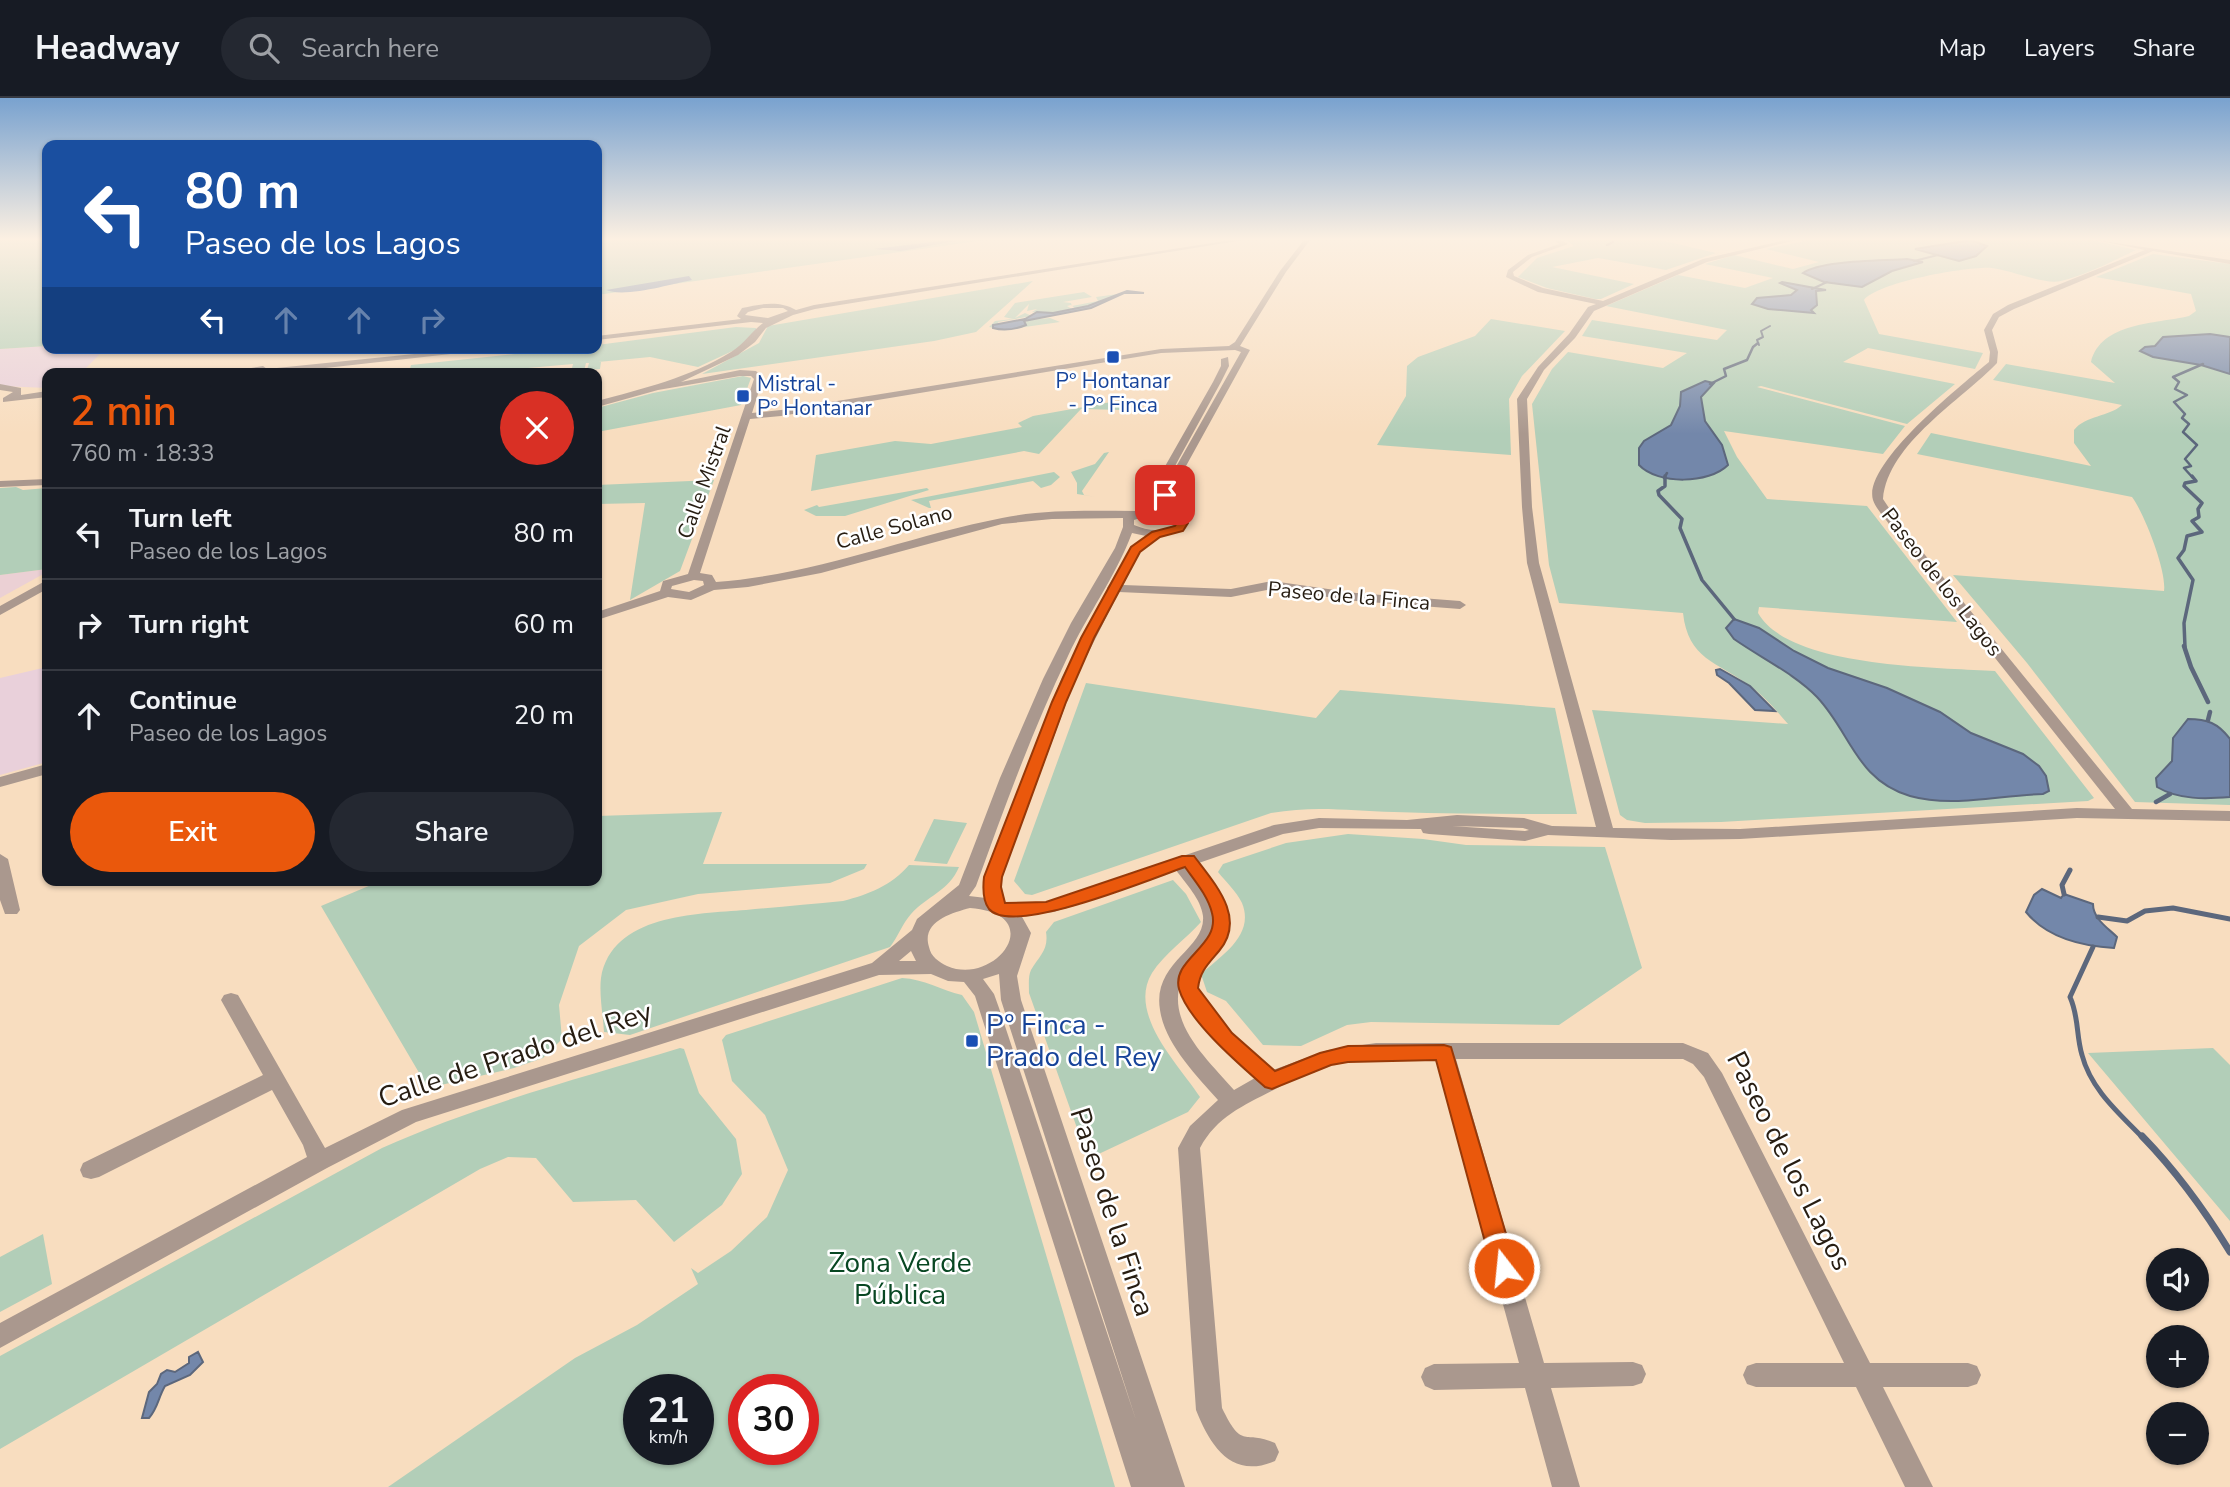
<!DOCTYPE html>
<meta charset="utf-8">
<style>
:root{--surface:#171b24;--page:#242831;--text:#f1f3f6;--muted:#9ea1a6;--line:#363941;--accent:#ea580c}
body{margin:0;font-family:"Nunito Sans",sans-serif;background:var(--page);color:var(--text);height:100vh;display:flex;flex-direction:column;font-size:26px;white-space:nowrap}
*{box-sizing:border-box;margin:0}
p{font-size:23px;color:var(--muted)}
.icon{flex:none;width:38px;height:38px;fill:none;stroke:currentColor;stroke-width:2;stroke-linecap:round;stroke-linejoin:round}
.map{position:relative;flex:1;overflow:hidden}
.drawer{position:absolute;left:42px;top:270px;width:560px;height:518px;display:flex;flex-direction:column;background:var(--surface);border-radius:14px;box-shadow:0 2px 5px #0004}
.drawer>*{flex:none}
.hud{position:absolute;left:42px;top:42px;width:560px;height:214px;border-radius:14px;box-shadow:0 2px 5px #0004;background:#1a4fa0;color:#fff;overflow:hidden}
.controls{position:absolute;left:2146px;top:1150px;display:grid;gap:14px}
.controls a{display:grid;place-items:center;width:63px;height:63px;border-radius:50%;background:var(--surface);box-shadow:0 2px 5px #0004;font-size:35px}
.speed{position:absolute;left:623px;top:1276px;display:flex;gap:14px;font-size:35px;font-weight:700;text-align:center}
.speed>*{display:grid;place-content:center;width:91px;height:91px;border-radius:50%;background:var(--surface);box-shadow:0 2px 5px #0004;line-height:1}
.speed small{font-size:18px;font-weight:400}
.speed .limit{border:10px solid #d22;background:#fff;color:#111}
.pin{position:absolute;display:grid;place-items:center;width:60px;height:60px;color:#fff;margin:-30px;border-radius:14px;box-shadow:0 4px 10px #0006}
.me{position:absolute;width:77px;margin:-38px;rotate:344deg;stroke-linejoin:round;filter:drop-shadow(0 0 5px #0008)}
.turn{display:flex;align-items:center;gap:24px;height:147px;padding:0 28px;font-size:32px}
.turn .icon{width:91px;height:91px;stroke-width:2.5}
.turn b{display:block;font-size:49px;line-height:60px}
.lanes{display:flex;align-items:center;height:66px;padding:0 28px;background:#0003;justify-content:center;gap:35px;direction:ltr}
.lanes .off{opacity:.35}
.round{display:grid;place-items:center;flex:none;width:74px;height:74px;border-radius:37px;background:var(--page)}
.overview{display:flex;align-items:center;justify-content:space-between;height:119px;padding:0 28px}
h1{font-size:42px;font-weight:600;line-height:52px;color:var(--accent)}
.primary-button{display:flex;gap:14px;margin-top:auto;padding:14px 28px}
.primary-button a{flex:1;height:80px;border-radius:42px;background:var(--accent);color:#fff;font-size:28px;font-weight:600;line-height:80px;text-align:center}
.primary-button a+a{background:var(--page);color:var(--text)}
ul{padding:0;list-style:none}
li{display:flex;align-items:center;gap:21px;height:91px;padding:0 28px;border-top:2px solid var(--line)}
li div{flex:1}
li b{display:block;font-size:26px}
li em{font-style:normal}
header{display:flex;align-items:center;gap:42px;box-sizing:border-box;height:98px;padding:0 35px;background:var(--surface);border-bottom:2px solid var(--line)}
header strong{font-size:33px}
nav{display:flex;gap:38px;margin-inline-start:auto;font-size:24px}
.search{width:490px;height:63px;background:var(--page);display:flex;align-items:center;gap:18px;box-sizing:border-box;padding:0 24px;border-radius:38px;color:var(--muted);font-size:26px}
.map>svg:first-child{display:block}
.commercial{fill:#e9d0da}
.education{fill:#ebd0d4}
.green{fill:#b2ceb8;fill-rule:evenodd}
.water{fill:#7387aa;stroke:#5c677c;stroke-width:2}
.lines{fill:none;stroke-linecap:round;stroke-linejoin:round}
.stream-far5{stroke:#5c677c;stroke-width:2}
.stream-far4{stroke:#5c677c;stroke-width:2.5}
.stream-far3{stroke:#5c677c;stroke-width:3.5}
.stream-far2{stroke:#5c677c;stroke-width:4.5}
.stream-far1{stroke:#5c677c;stroke-width:5}
.stream{stroke:#5c677c;stroke-width:7}
.canal{fill:#7387aa;fill-rule:evenodd}
.minor{fill:#aa988e;fill-rule:evenodd}
.route{fill:#ea580c;stroke:#983908;stroke-width:2}
.transit-dot{fill:#1a4fb4;stroke:#fff;stroke-width:2.5}
.labels{text-anchor:middle;dominant-baseline:central;stroke-width:5;stroke-linejoin:round;paint-order:stroke}
.far-transit-label{font-size:21px;fill:#164399;stroke:#fff}
.far-street-label{font-size:21px;fill:#271d12;stroke:#fff}
.near-transit-label{font-size:28px;fill:#164399;stroke:#fff;text-anchor:start}
.near-street-label{font-size:28px;fill:#271d12;stroke:#fff}
.near-park-label{font-size:28px;fill:#084722;stroke:#fff}
</style>
<header>
<strong>Headway</strong>
<div class="search"><svg class="icon" aria-label="search" viewBox="0 0 24 24"><circle cx="10" cy="10" r="6"/><path d="M15 15l6 6"/></svg>Search here</div>
<nav><a>Map</a><a>Layers</a><a>Share</a></nav>
</header>
<div class="map">
<svg width="2230" height="1389" viewBox="0 0 2230 1389">
<rect width="100%" height="100%" fill="#f8ddbf"/>
<path class="commercial" d="M47,248v2h59l-25,25h-34v15l-47,-2v-37z
M47,569v95l-47,13v-97z"/>
<path class="education" d="M47,471v3l-47,26v-23z"/>
<path class="green" d="M0,142h47v106l-47,3z
M597,142h388l-388,55z
M1566,142h94l56,13 -50,17 -68,-12 -46,9 82,17 -33,15h-6l-48,-11 -29,-11 19,-19 37,-12z
M1809,142h282l45,10c-23,11 -50,25 -75,31 -17,4 -50,-11 -69,-13 -23,-2 -114,14 -128,32l15,34 104,19 -8,16 -107,-21 -25,14 112,22 -48,40 -146,-38 -4,1 148,39 -22,28 -159,-23 13,26 30,42 100,7 90,116 -198,-15 -1,6c31,55 180,54 237,58l99,127 -6,3 -367,21 -76,1 -18,-3 -7,-5 -28,-105 196,14c-11,-13 -25,-29 -39,-39 -32,-23 -61,-26 -66,-72l-124,-10 -10,-38 -17,-161 20,-35 16,-17 95,16 24,-15 -105,-17 10,-16 125,20 10,-10 -121,-24 72,-31 67,13 28,-10 -68,-14 29,-9 59,14 26,-7 -53,-13z
M2153,156l77,10v541l-95,-3 -108,-139 -74,-88 211,16c3,-20 -20,-78 -32,-94l-215,-43 14,-21 160,33 -17,-23v-13c12,-15 35,-13 48,-25l-129,-25 13,-16 109,19 -24,-21c10,-40 65,-38 98,-46l7,-5 -5,-17 -95,-17z
M1033,183l-57,51 -42,9 -232,33 57,-31 9,-17z
M1084,194l8,5 -29,5 8,1 1,3 26,-5 -2,-4 22,-3 -19,10 -23,5 -5,-4 -4,1 5,3c-13,4 -27,4 -40,3l5,-3 -10,2 2,-7 -14,14 10,-5 7,3 -34,6 4,8 19,-3 7,-7 22,-2 10,4 -56,8 -15,-3 6,-6 18,-2 -9,-2 11,-14z
M1491,221l74,12 -43,45 -13,23 2,56 -134,-10 29,-49 1,-30 11,-9 57,-21z
M736,229l20,1v3l-17,17 -41,19 -48,-10 -52,5h3l-1,7 -13,1 2,-7h-3l-2,8 -13,1 2,-8 -101,9h-63l2,-8 159,-17h27v-3z
M743,278l8,2 -10,27 -144,27v-24l56,-15z
M1128,301l-6,11 -41,-1 -42,45 -15,-3 -213,40 5,-36 79,-14 36,3 91,-17 -4,-4 15,-7z
M1109,354l-27,39 2,4 12,2 -19,-3v-11l-6,-11 24,-8 9,-11z
M1054,374l6,5 -9,8 -10,3 -8,-7 -104,20 2,7h-2l-18,-8z
M714,382l-34,91 -50,29 15,-97 -48,1v-19z
M16,389l7,3 24,-2v81l-47,6v-87z
M927,390l2,2 -84,26h-29l-12,-6 13,-5 2,2z
M1086,585l230,35 24,-28 215,18 22,106c-61,0 -122,0 -183,-2 -44,-1 -78,-7 -123,1l-239,82 -7,-1 -11,-13z
M722,714l-19,52h164l-3,5 -34,14 -132,11 -72,16 -47,36 -20,59 3,34 -19,19 -29,10 -86,20 -107,-182 62,-26h214v-64z
M934,721l33,4 -20,41 -33,-3z
M1348,736l75,5 43,6 139,2 37,121 -83,57 -188,-3 -24,3 -46,21 -38,-1 -37,-44 -19,-9 -6,-18c21,-19 54,-39 41,-71 -5,-11 -17,-22 -24,-31l5,-8 63,-21z
M909,767l50,2c-10,24 -32,29 -48,47 -9,10 -13,23 -21,33l-260,88 -26,-3c-1,-17 -5,-38 -3,-54 11,-64 95,-64 145,-68 32,-3 65,-6 97,-9 26,-7 48,-15 66,-36z
M1173,782l13,14 15,28c-15,17 -37,32 -49,51 -25,41 27,92 48,124l-12,15 -100,47 -59,-166c0,-7 -1,-17 2,-23 8,-14 18,-20 15,-38l8,-10z
M902,880c22,1 39,12 60,17l12,17 141,475h-727l187,-129 62,-33 61,-41 -7,-16 7,5 33,-22 36,-34 21,-47 -23,-55 -33,-34 -10,-41 4,-5zM639,1292h59v59h-59zM744,1292h59v59h-59z
M680,950l4,1 15,44 37,46 6,35 -20,31 -48,37 -38,-42 -63,2 -37,-44 -28,-1 -28,12 -480,280v-93l382,-208c95,-43 199,-70 298,-100z
M2213,950l17,17v156l-142,-168z
M43,1136l9,50 -52,28v-55z"/>
<path class="water" d="M1971,142l16,6 -11,10 -17,5 -44,-12z
M1907,161l16,3 -31,9 -30,16 -38,-5 -21,-9c18,-13 79,-12 104,-14z
M1782,184l44,8 -10,1 1,14 -6,5 3,3 -46,-4 -16,-5 5,-6 34,-3 6,-5 -17,-7z
M1127,193l17,2h-20l-33,15 -67,13 2,4c-10,4 -22,6 -33,3v-3l32,-6 12,-7 16,1 35,-7z
M2210,236l20,3v37l-29,-9 -48,-8 -13,-6 5,-4 10,-1 8,-9z
M1705,283l9,2 -13,14 4,24 17,24 6,20c-19,19 -70,20 -89,0v-17l5,-7 27,-16 9,-19 1,-14z
M1734,521l25,9 35,23 34,17 59,20 53,24 31,21 52,21 16,12 7,10 3,15 -6,3c-44,1 -90,14 -133,2 -54,-16 -59,-63 -93,-99 -22,-23 -56,-39 -83,-58l-8,-11z
M1720,571l30,17 25,25 -20,-1 -26,-27 -12,-8 -1,-5z
M2188,621c19,0 30,4 42,20v58c-25,2 -51,3 -73,-10l-1,-9 16,-17 1,-23z
M2042,791l19,9 3,-4 29,10c0,15 15,24 24,33l-3,11c-33,-2 -67,-10 -88,-36l8,-17z
M198,1254l5,10 -13,13 -25,11c-7,12 -7,22 -16,32h-7l7,-26 8,-8 4,-10 6,-4 8,2 14,-9v-6z"/>
<g class="lines">
<path class="stream-far5" d="M1607,147l6,-3
M1914,163l24,-6
M1812,191l15,-7
M1759,247l-2,-5 6,-3 -2,-6 9,-5"/>
<path class="stream-far4" d="M1710,286l16,-8 -2,-7 23,-9 6,-13 5,-4
M1664,380l3,-5
M2193,380l-9,-10 7,-2 -6,-7 12,-14 -14,-13 6,-8 -7,-6 3,-4 -11,-12 13,-7 -12,-6 4,-7 -6,-5 30,-13"/>
<path class="stream-far3" d="M1665,378v10l-7,5 1,4 23,24 -2,9 22,52 32,39
M2185,549l-1,-24 9,-43 -15,-22 6,-8 3,-14 15,-4 -10,-11 7,-4 -1,-8 4,-6 -18,-17 1,-3 11,-2 -4,-5"/>
<path class="stream-far2" d="M2184,548l7,21 17,35
M2208,622l2,-8
M2156,704l14,-8"/>
<path class="stream-far1" d="M2064,796l-2,-9 8,-15
M2098,819l29,4 18,-10 28,-3 57,11
M2093,849l-23,50c9,20 6,38 12,58 9,35 38,59 61,83"/>
<path class="stream" d="M2142,1038c35,36 62,73 88,116"/>
<path class="canal" d="M948,142h13l-60,11 -27,-2z
M689,178l3,4c-21,4 -67,18 -86,10z"/>
<path class="minor" d="M1231,142h13l-429,69 -22,6 -27,13 -11,14 -17,13 -57,27 59,-12 16,1 7,7 -11,35 29,-3 380,-61 68,-3 6,-4 45,-71 24,-31h6l-24,32 -46,74 10,4 -80,145 -1,8c6,9 14,11 19,20l-5,7 -23,7 -20,15 -17,33 108,4 41,-8 84,12 104,8 6,4 -6,4 -104,-8 -84,-12 -41,8 -112,-5 -43,85 -74,200 -1,10 5,17 41,-2 227,-77 45,-7 88,2 50,-5 67,3 28,8 44,1 -69,-264 -5,-56 -5,-108 21,-32 31,-33 19,-27 8,-3 -58,-12 -32,-15 2,-7 20,-15 31,-11 -5,-4h7l7,4 -36,13 -19,15 1,4 29,12 60,13 100,-42 83,-19h10l-89,22 -113,49 -19,27 -31,32 -17,29 5,108 7,56 74,265 127,1 337,-21 38,1 -224,-282c-5,-8 -15,-18 -18,-27 -11,-36 91,-117 116,-138l1,-10 -6,-22 9,-16 15,-9 137,-55 -49,-10 134,20v4l-77,-13 -139,58 -15,8 -7,13 6,22 -1,11c-35,37 -109,80 -114,136l16,24 233,286 98,2v10l-153,-3 -337,21 -69,1 -123,-5 -23,6 -96,-7 -6,-1 -2,-4 -102,-1 -36,6 -93,32c18,22 40,46 24,75l7,6c-6,10 -22,18 -24,30 -4,29 56,76 76,93l55,-20 48,-7h307l25,10 14,20 148,290h98l9,3 4,9 -4,9 -9,3h-85l50,100h-28l-49,-100h-100l-9,-3 -4,-9 4,-9 9,-3h88l-140,-286 -11,-13 -10,-5h-227l88,304 89,-1 9,3 4,9 -4,9 -9,3 -82,2 29,99h-28l-27,-99 -91,2 -9,-4 -4,-9 4,-9 9,-4 85,-1 -83,-304c-33,0 -65,-1 -97,4 -21,4 -42,14 -60,24 -31,17 -61,27 -79,61l22,260c21,43 21,21 53,35l4,9 -4,9c-44,19 -65,-16 -79,-51l-18,-262 12,-22 28,-26c-22,-25 -53,-56 -58,-90 -8,-48 46,-61 43,-94 -2,-17 -17,-32 -27,-46l-122,42 -33,3 10,18 -14,43 4,24 164,487h-54l-156,-491 -11,-14 -16,-1 -17,-7 -52,1 -463,147 -89,46 -327,180v-25l307,-166 -4,-12 -31,-55 -173,87 -8,2 -8,-2 -3,-7 3,-7 180,-88 -42,-75 3,-5 7,-2 7,2 87,153 77,-38 470,-147 40,-33 5,-11 42,-34 41,-107 43,-99 28,-56 44,-75 8,-21v-9l-71,1 -50,5 -181,49 -73,14 -34,3 -23,10 -23,-3 -71,23v-8l63,-21 3,-10 25,-7 66,-195 -3,-3h-11l-82,14 -61,17v-6c45,-12 94,-24 134,-49 13,-8 21,-21 32,-29l-12,-1 -154,18v-4l144,-17 -4,-3 5,-8c19,-4 37,-8 54,2l18,-5zM763,210h20l5,3 -20,7 -23,-3 3,-3zM1235,252l6,2 -81,143 -1,8 3,5h-10l69,-126 8,-16 -1,-9 -7,2v7l-8,16 -70,123 -8,6c-44,0 -89,-2 -133,7 -97,19 -187,57 -286,64l-4,-7 -12,-2 50,-154 31,-3 380,-63zM1153,416l16,3 7,6c-11,10 -28,8 -42,2v-5zM1132,435l14,3 -14,12 -25,40 1,2 -46,87 -78,200 2,21 -17,-2 7,-10c28,-77 56,-155 92,-230 19,-41 48,-80 64,-123zM694,482l9,1 1,4 -15,7 -18,-3 1,-3zM1452,728l71,2 6,2 -4,1zM970,810c80,6 25,79 -23,58 -8,-4 -16,-9 -18,-19 -8,-25 22,-34 41,-39zM911,853l5,10h-17zM999,876l2,26 135,420 -137,-412 -5,-14 -11,-15zM1179,890l20,35 56,55 -21,12c-24,-28 -63,-62 -55,-102z
M473,250h31l-223,25h-61l43,-7 4,3z
M0,286l21,4v7l26,-4v6l-44,5v-4l10,-6 -13,-2z
M47,381v6l-47,2v-6z
M47,482v9l-47,26v-9z
M47,666v10l-47,13v-10z
M0,756l8,5 12,51 -3,4h-12l-5,-14z"/>
</g>
<linearGradient id="sky" x2="0" y2="1"><stop stop-color="#79a2cf"/><stop offset="0.42" stop-color="#fcf0e2"/><stop offset="1" stop-color="#fcf0e2" stop-opacity="0"/></linearGradient>
<rect width="2230" height="336" fill="url(#sky)"/>
<path class="route" d="M1165,393l6,4c-3,15 10,16 17,28l-5,8 -23,6 -20,15 -46,86 -28,64 -64,175 -1,10 4,16 41,-1 136,-46h12c21,28 53,62 25,95 -11,13 -19,20 -21,37l34,45 43,38 45,-18 28,-7 96,-1 7,2 65,221 -3,8 -9,3 -8,-3 -4,-8 -56,-208 -88,2 -17,3 -59,24 -7,-2c-25,-22 -77,-66 -86,-98 -8,-30 42,-43 33,-76 -4,-17 -17,-32 -27,-46 -32,11 -173,70 -196,42 -6,-8 -6,-23 -5,-32l68,-175 29,-64 50,-91 21,-15 23,-6 2,-3c-8,-11 -20,-12 -17,-28z"/>
<g class="transit-dot">
<rect x="1106" y="252" width="14" height="14" rx="3.5"/>
<rect x="736" y="291" width="14" height="14" rx="3.5"/>
<rect x="965" y="936" width="14" height="14" rx="3.5"/>
</g>
<g class="labels">
<g class="far-transit-label">
<text x="1113" y="283">Pº Hontanar<tspan x="1113" dy="24">- Pº Finca</tspan></text>
<text x="757" y="286" text-anchor="start">Mistral -<tspan x="757" dy="24">Pº Hontanar</tspan></text>
</g>
<g class="far-street-label">
<text transform="translate(704 384) rotate(-70)">Calle Mistral</text>
<text transform="translate(894 429) rotate(-15)">Calle Solano</text>
<text transform="translate(1942 484) rotate(52)">Paseo de los Lagos</text>
<text transform="translate(1349 498) rotate(5)">Paseo de la Finca</text>
</g>
<g class="near-transit-label">
<text x="986" y="927">Pº Finca -<tspan x="986" dy="32">Prado del Rey</tspan></text>
</g>
<g class="near-street-label">
<text transform="translate(515 957) rotate(-18)">Calle de Prado del Rey</text>
<text transform="translate(1789 1063) rotate(63)">Paseo de los Lagos</text>
<text transform="translate(1112 1114) rotate(72)">Paseo de la Finca</text>
</g>
<g class="near-park-label">
<text x="900" y="1165">Zona Verde<tspan x="900" dy="32">Pública</tspan></text>
</g>
</g>
</svg>
<div class="controls">
<a><svg class="icon" aria-label="sound" viewBox="0 0 24 24"><path d="M4 9h4l5-4v14l-5-4H4zM17 9q2 3 0 6"/></svg></a>
<a>+</a>
<a>−</a>
</div>
<div class="speed"><div>21<small>km/h</small></div><div class="limit">30</div></div>
<div class="pin" style="left:1165px;top:397px;background:#d93025"><svg class="icon" aria-label="arrive" viewBox="0 0 24 24"><path d="M6 21V4h12l-3 4 3 4H6"/></svg></div>
<svg class="me" style="left:1504px;top:1170px" viewBox="-20 -20 40 40"><circle r="17" fill="#ea580c" stroke="#fff" stroke-width="3"/><path d="M0-11L8 9 0 5-8 9z" fill="#fff"/></svg>
<div class="hud">
<div class="turn"><svg class="icon" aria-label="left" viewBox="0 0 24 24"><path d="M17 20v-9H6M10 6l-5 5 5 5"/></svg><div><b>80 m</b>Paseo de los Lagos</div></div>
<div class="lanes"><svg class="icon" aria-label="left" viewBox="0 0 24 24"><path d="M17 20v-9H6M10 6l-5 5 5 5"/></svg><svg class="icon off" aria-label="ahead" viewBox="0 0 24 24"><path d="M12 20V5M6 11l6-6 6 6"/></svg><svg class="icon off" aria-label="ahead" viewBox="0 0 24 24"><path d="M12 20V5M6 11l6-6 6 6"/></svg><svg class="icon off" aria-label="right" viewBox="0 0 24 24"><path d="M7 20v-9h11M14 6l5 5-5 5"/></svg></div>
</div>
<section class="drawer">
<div class="overview"><div><h1>2 min</h1><p>760 m · 18:33</p></div><a class="round" style="background:#d93025;color:#fff"><svg class="icon" aria-label="close" viewBox="0 0 24 24"><path d="M6 6l12 12M18 6L6 18"/></svg></a></div>
<ul>
<li><svg class="icon" aria-label="left" viewBox="0 0 24 24"><path d="M17 20v-9H6M10 6l-5 5 5 5"/></svg><div><b>Turn left</b><p>Paseo de los Lagos</p></div><em>80 m</em></li>
<li><svg class="icon" aria-label="right" viewBox="0 0 24 24"><path d="M7 20v-9h11M14 6l5 5-5 5"/></svg><div><b>Turn right</b></div><em>60 m</em></li>
<li><svg class="icon" aria-label="ahead" viewBox="0 0 24 24"><path d="M12 20V5M6 11l6-6 6 6"/></svg><div><b>Continue</b><p>Paseo de los Lagos</p></div><em>20 m</em></li>
</ul>
<div class="primary-button"><a>Exit</a><a>Share</a></div>
</section>
</div>
